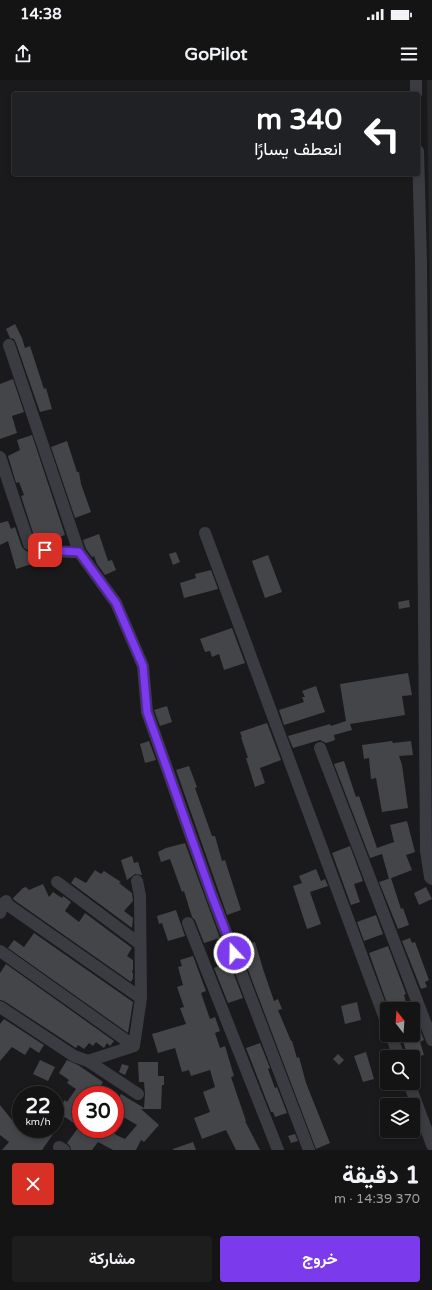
<!DOCTYPE html>
<html lang="ar">
<meta charset="utf-8">
<style>
:root{--surface:#141415;--page:#1d1d1e;--text:#f1f3f6;--muted:#9d9ea0;--line:#333334;--accent:#7c3aed}
body{margin:0;font-family:"Varela Round",Vazirmatn,sans-serif;background:var(--page);color:var(--text);direction:rtl;height:100vh;display:flex;flex-direction:column;font-size:15px;white-space:nowrap}
*{box-sizing:border-box;margin:0}
p{font-size:13px;color:var(--muted)}
.icon{flex:none;width:22px;height:22px;fill:none;stroke:currentColor;stroke-width:2;stroke-linecap:round;stroke-linejoin:round}
.map{position:relative;height:1070px;overflow:hidden;direction:ltr}
.side{display:flex;flex-direction:column;background:var(--surface);flex:1}
.side>*{flex:none}
.guide{position:absolute;left:12px;top:12px;width:408px;height:84px;border-radius:4px;box-shadow:0 2px 6px #0003,0 0 0 1px var(--line);direction:rtl;background:#202124;color:#fff;overflow:hidden}
.needle{width:26px;rotate:343deg}
.tools{position:absolute;left:380px;top:922px;display:grid;gap:8px}
.tools a{display:grid;place-items:center;width:40px;height:40px;border-radius:4px;background:var(--surface);box-shadow:0 2px 6px #0003,0 0 0 1px var(--line);font-size:20px}
.speed{position:absolute;left:12px;top:1006px;display:flex;gap:8px;font-size:20px;font-weight:700;text-align:center}
.speed>*{display:grid;place-content:center;width:52px;height:52px;border-radius:50%;background:var(--surface);box-shadow:0 2px 6px #0003,0 0 0 1px var(--line);line-height:1}
.speed small{font-size:10px;font-weight:400}
.speed .limit{border:6px solid #d22;background:#fff;color:#111}
.pin{position:absolute;display:grid;place-items:center;width:34px;height:34px;color:#fff;margin:-17px;border-radius:8px;box-shadow:0 2px 6px #0006}
.me{position:absolute;width:44px;margin:-22px;rotate:339deg;stroke-linejoin:round;filter:drop-shadow(0 0 3px #0008)}
.turn{display:flex;align-items:center;gap:14px;height:84px;padding:0 12px;font-size:18px}
.turn .icon{width:52px;height:52px;stroke-width:2.5}
.turn b{display:block;font-size:28px;line-height:34px}
.round{display:grid;place-items:center;flex:none;width:42px;height:42px;border-radius:4px;background:var(--page)}
.head{display:flex;align-items:center;justify-content:space-between;height:68px;padding:0 12px}
h1{font-size:24px;font-weight:700;line-height:30px}
.primary-button{display:flex;gap:8px;margin-top:auto;padding:8px 12px}
.primary-button a{flex:1;height:46px;border-radius:4px;background:var(--accent);color:#fff;font-size:16px;font-weight:700;line-height:46px;text-align:center}
.primary-button a+a{background:var(--page);color:var(--text)}
.status{display:flex;justify-content:space-between;align-items:center;height:28px;padding:0 20px;background:var(--surface);direction:ltr}
.status svg{height:11px;fill:currentColor}
header{display:flex;justify-content:space-between;align-items:center;height:52px;padding:0 12px;background:var(--surface);font-size:18px;font-weight:700}
.map>svg:first-child{display:block}
.built{fill:#262629}
.building{fill:#444549}
.lines{fill:none;stroke-linecap:round;stroke-linejoin:round}
.minor{stroke:#3b3c41;stroke-width:12}
.route-casing{stroke:#51269a;stroke-width:10}
.route{stroke:#7c3aed;stroke-width:7}
</style>
<div class="status"><b>14:38</b><svg viewBox="0 0 49 12"><path d="M0 12V9h3v3zM5 12V6h3v6zM10 12V3h3v9zM15 12V0h3v12zM26 1h20v11H26zM47 4h2v5h-2z"/></svg></div>
<header><svg class="icon" aria-label="menu" viewBox="0 0 24 24"><path d="M4 6h16M4 12h16M4 18h16"/></svg>GoPilot<svg class="icon" aria-label="share" viewBox="0 0 24 24"><path d="M12 15V3M7 8l5-5 5 5M5 13v7h14v-7"/></svg></header>
<div class="map">
<svg width="432" height="1070" viewBox="0 0 432 1070">
<rect width="100%" height="100%" fill="#1a1a1c"/>
<path class="built" d="M427,0h5v387z"/>
<path class="building" d="M15,244l7,14 3,10 5,-2 14,43 2,-1 6,21 -12,3 -24,-69 -2,-4 -4,-1 -4,-9z
M13,299l11,33 -12,4 5,17 -17,6v-55z
M32,355l33,100 -11,4 2,3 -8,1 -13,-4 -14,-43 3,-1 -5,-13 -3,1 -8,-27 12,-6 -3,-10z
M67,361l10,31h2l2,12 10,28 -16,6 -24,-71z
M8,441l3,8 4,-2 7,20 4,4 10,4 2,7 -22,7 -8,-28 -8,4v-22z
M99,454l9,27 4,-1 4,10 -11,5 -8,-11 -3,-8 -2,1 -6,-8 -3,-9z
M176,472l4,10 -7,3 -4,-11z
M268,475l14,37 -17,6 -13,-37z
M211,490l7,19 -34,9 -4,-15 16,-5 -1,-4z
M409,520l1,7 -11,2 -1,-7z
M232,548l13,35 -21,7 -5,-16 -7,3 -2,-6 -5,1 -5,-13z
M408,593l4,22 -10,1 3,19 -55,9 2,6 -18,5 1,5 -9,3 -6,-3 -27,8 -5,-12 42,-12 1,2 15,-5 -6,-37z
M316,606l9,26 -41,13 -5,-15 25,-8 -2,-5h3l-3,-6z
M167,626l5,16 -12,4 -6,-16z
M267,643l14,37 -21,8 5,15 -10,4 -9,-29h2l-7,-21h1l-2,-5z
M149,661l7,19 -11,3 -5,-19z
M392,661l1,2 18,-2 2,14 -14,1 3,9 6,43 -26,4 -6,-34 -5,1 -2,-21 -5,1 -2,-14z
M344,681l12,36 3,-1 18,52 17,-6 -4,-17 17,-4 8,31 -9,3 6,15 -23,9 -7,-25 -12,4 -36,-94z
M189,686l8,21 -2,1 17,48h3l7,25 3,-1 16,50 -14,5 -51,-145z
M185,763l35,95 -16,5 -9,-23 -3,-3 -8,-26 -2,1 -12,-33 -9,3 -3,-10 8,-4z
M350,766l13,35 -9,3 6,18 -9,3 -19,-52z
M132,776l2,7 4,-1 4,13 -7,-1 -8,6 -6,-20z
M316,789l5,12 4,-2 3,7 -18,6 11,32 -14,5 -14,-43 9,-3 -3,-7z
M95,790l6,4 3,-3 17,11 -2,1 13,10 1,8 -9,10 9,7 -1,10 -61,-45 4,-6 11,6z
M391,798l10,31 2,-1 6,17 -11,4 -19,-47z
M43,804l6,13 4,-5 9,6 1,-2 8,6 -6,9 14,11 6,-9 47,35 -5,8 6,4v9l-1,3 1,1v5l-2,4 -117,-82 -1,-2 10,-10 3,-1 3,3z
M426,807l6,12 -13,6 -5,-12z
M176,830l9,26 -17,5 -6,-18 -3,1 -2,-8z
M376,835l7,19 -19,7 -7,-19z
M34,853l99,69 -5,31 -120,-85 6,-8 10,7z
M410,858l2,5 3,-1 14,38 -4,2 2,5 -6,2 -19,-48z
M255,862l8,27 11,32 4,-2 4,10 -4,1 13,31h1l5,17 2,-1 7,26 24,60 -14,6 -77,-203z
M388,866l18,48 -2,1 4,14h-19l-20,-56z
M193,876l13,35 -5,2 9,26 5,-2 5,14 -5,2 5,15 5,-2 9,30 -3,1 15,44h-1l15,29h-24l-10,-20 -24,9 -8,-21 16,-6 -7,-20 12,-5 -5,-17 -19,6 -2,-6 -7,2 -7,-24 -17,5 -6,-19 34,-10 -6,-16 4,-1 -7,-20 6,-2 -5,-18 4,-1 -2,-6z
M229,882l14,36 -15,5 -14,-35z
M6,884l108,77 -4,5 -3,-3 -3,5 -8,-6 -3,4 -4,-3 -5,6 -6,-4 -2,3 -72,-47 -4,-1v-27z
M357,922l4,18 -16,4 -4,-18z
M4,939l40,26 -5,8 -9,-6 -5,8 -13,-8 -12,14v-37z
M418,945l6,15 -4,2 4,13 -8,2h-8l-7,-22h12v-9z
M260,963l10,25 -2,1 7,19 2,-1 10,26 -12,4 -2,-5h-2l-25,-64z
M366,972l8,27 -11,3 -9,-26z
M338,974l6,6 -5,5 -6,-6z
M40,980l15,7 -7,14 -15,-7z
M67,980l11,5 25,17 -8,13h-14v33l-16,-11 -23,33h-40l7,-8 -9,-7v-30l12,15 9,7v2h34v-24l4,3 6,-8 2,2 9,-13 -9,-6 2,-3 -10,-7z
M138,982h20v14h6v9h-2l-1,24h-20l18,16 -15,17 -3,-2 -5,10h-23l-15,-8 -6,8h-21l-1,-4 -3,-3 11,-15 12,9 8,-8h13l5,6 9,4 12,-14 -22,-13v-9l6,-9 23,14 1,-14 -1,-12h-5z
M122,984l7,2 -4,9 -6,-3z
M382,1051h23v1l-21,7z
M295,1054l3,7 -7,2 -3,-7z
M193,1062l3,8h-23v-1z"/>
<g class="lines">
<path class="minor" d="M416,0v14
M418,71l3,111 5,589 4,26 2,2
M9,265l70,207 37,51 27,63 4,46 65,184 97,254
M0,377l29,87c14,9 34,7 50,8
M205,453l182,491
M320,668l112,292
M57,802l83,62
M0,833l3,-9 3,-3 2,4 133,93
M188,843l90,227
M0,871l134,95
M0,927l74,49 14,5 46,-15 7,-48 -1,-102 -3,-15
M391,955l8,22
M88,981l50,33
M409,1003l23,62
M59,1067l5,3"/>
</g>
<g class="lines">
<g class="route-casing">
<path id="route" d="M45,470l34,2 37,51 27,63 4,46 65,184 22,57"/>
</g>
<use href="#route" class="route"/>
</g>
</svg>
<div class="tools">
<a><svg class="needle" viewBox="-14 -14 28 28"><path d="M0-13l5 13h-10z" fill="#e53935"/><path d="M0 13l5-13h-10z" fill="#9d9ea0"/></svg></a>
<a><svg class="icon" aria-label="search" viewBox="0 0 24 24"><circle cx="10" cy="10" r="6"/><path d="M15 15l6 6"/></svg></a>
<a><svg class="icon" aria-label="layers" viewBox="0 0 24 24"><path d="M12 4l9 5-9 5-9-5zM3 14l9 5 9-5"/></svg></a>
</div>
<div class="speed"><div>22<small>km/h</small></div><div class="limit">30</div></div>
<div class="pin" style="left:45px;top:470px;background:#d93025"><svg class="icon" aria-label="arrive" viewBox="0 0 24 24"><path d="M6 21V4h12l-3 4 3 4H6"/></svg></div>
<svg class="me" style="left:234px;top:873px" viewBox="-20 -20 40 40"><circle r="17" fill="#7c3aed" stroke="#fff" stroke-width="3"/><path d="M0-11L8 9 0 5-8 9z" fill="#fff"/></svg>
<div class="guide">
<div class="turn"><svg class="icon" aria-label="left" viewBox="0 0 24 24"><path d="M17 20v-9H6M10 6l-5 5 5 5"/></svg><div><b>340 m</b>انعطف يسارًا</div></div>
</div>
</div>
<section class="side">
<div class="head"><div><h1>1 دقيقة</h1><p>370 m · 14:39</p></div><a class="round" style="background:#d93025;color:#fff"><svg class="icon" aria-label="close" viewBox="0 0 24 24"><path d="M6 6l12 12M18 6L6 18"/></svg></a></div>
<div class="primary-button"><a>خروج</a><a>مشاركة</a></div>
</section>
